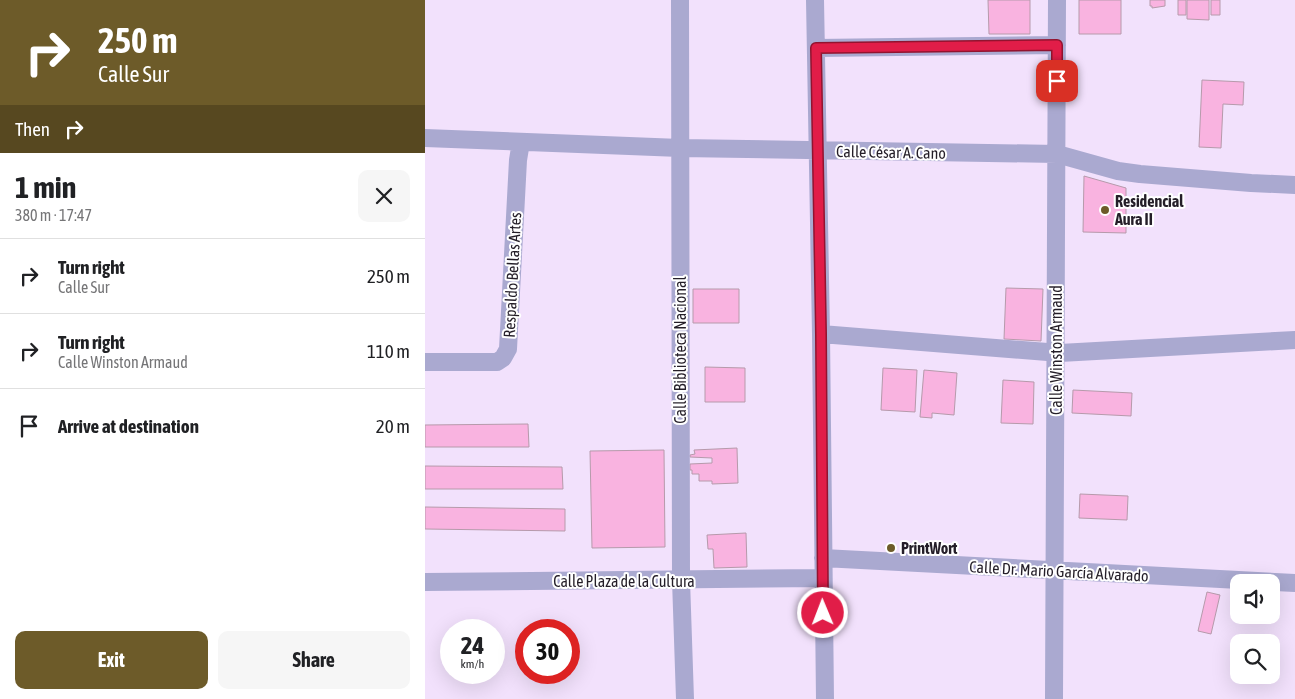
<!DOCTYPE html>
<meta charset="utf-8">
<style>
:root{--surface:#fff;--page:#f6f6f6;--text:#202124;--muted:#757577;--line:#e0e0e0;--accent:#6d5b29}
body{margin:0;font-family:"Asap Condensed",sans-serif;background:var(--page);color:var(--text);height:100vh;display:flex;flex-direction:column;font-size:19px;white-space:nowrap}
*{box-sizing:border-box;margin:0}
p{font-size:16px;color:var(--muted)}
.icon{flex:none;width:28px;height:28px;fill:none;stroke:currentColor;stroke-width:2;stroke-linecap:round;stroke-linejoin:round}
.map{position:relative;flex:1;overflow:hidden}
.side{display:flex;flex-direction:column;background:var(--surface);width:425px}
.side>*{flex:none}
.banner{background:#6d5b29;color:#fff;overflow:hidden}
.buttons{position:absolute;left:805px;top:574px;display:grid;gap:10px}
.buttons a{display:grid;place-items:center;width:50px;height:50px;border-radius:10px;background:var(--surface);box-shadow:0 5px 20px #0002;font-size:25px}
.speed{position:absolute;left:15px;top:619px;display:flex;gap:10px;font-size:25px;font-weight:700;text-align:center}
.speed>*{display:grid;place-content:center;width:65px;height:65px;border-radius:50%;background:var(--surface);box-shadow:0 5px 20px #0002;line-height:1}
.speed small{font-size:12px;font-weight:400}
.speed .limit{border:8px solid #d22;background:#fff;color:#111}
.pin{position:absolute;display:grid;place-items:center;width:42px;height:42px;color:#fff;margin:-21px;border-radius:10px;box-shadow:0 2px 8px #0006}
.me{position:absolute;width:55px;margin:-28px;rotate:359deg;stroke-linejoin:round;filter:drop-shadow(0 0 4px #0008)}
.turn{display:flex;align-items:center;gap:18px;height:105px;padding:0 15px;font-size:22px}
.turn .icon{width:65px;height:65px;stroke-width:2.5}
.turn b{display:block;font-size:35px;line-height:42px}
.then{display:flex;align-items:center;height:48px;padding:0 15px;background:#0003;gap:10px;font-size:19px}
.round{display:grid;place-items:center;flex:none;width:52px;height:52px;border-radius:10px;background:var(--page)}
.head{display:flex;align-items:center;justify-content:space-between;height:85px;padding:0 15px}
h1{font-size:30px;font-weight:700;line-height:38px}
.primary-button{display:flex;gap:10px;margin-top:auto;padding:10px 15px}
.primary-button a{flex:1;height:58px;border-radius:10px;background:var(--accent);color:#fff;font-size:20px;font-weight:700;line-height:58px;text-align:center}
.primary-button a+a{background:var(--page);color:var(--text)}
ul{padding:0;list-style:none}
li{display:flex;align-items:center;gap:15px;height:75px;padding:0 15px;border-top:1px solid var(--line)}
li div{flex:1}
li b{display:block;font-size:19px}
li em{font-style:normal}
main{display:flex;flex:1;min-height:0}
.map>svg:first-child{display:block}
.building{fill:#f9b3e0;stroke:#b69aab}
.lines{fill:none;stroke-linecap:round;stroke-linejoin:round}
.minor{stroke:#aaa9d0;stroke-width:18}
.route-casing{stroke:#92132f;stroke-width:12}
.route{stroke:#e11d48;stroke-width:9}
.poi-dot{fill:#6d5b29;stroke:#fff;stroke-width:2}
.labels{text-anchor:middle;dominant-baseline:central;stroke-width:4;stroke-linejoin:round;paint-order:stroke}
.street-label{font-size:16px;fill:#241e28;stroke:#fff}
.poi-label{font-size:16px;font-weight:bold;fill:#241e28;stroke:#fff;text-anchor:start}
</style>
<main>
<section class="side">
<div class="banner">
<div class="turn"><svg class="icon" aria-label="right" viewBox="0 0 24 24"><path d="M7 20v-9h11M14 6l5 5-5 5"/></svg><div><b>250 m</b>Calle Sur</div></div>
<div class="then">Then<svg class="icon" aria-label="right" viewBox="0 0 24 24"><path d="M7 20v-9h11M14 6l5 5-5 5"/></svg></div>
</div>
<div class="head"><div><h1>1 min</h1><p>380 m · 17:47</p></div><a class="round"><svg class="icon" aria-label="close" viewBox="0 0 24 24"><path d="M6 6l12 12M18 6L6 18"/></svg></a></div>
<ul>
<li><svg class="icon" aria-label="right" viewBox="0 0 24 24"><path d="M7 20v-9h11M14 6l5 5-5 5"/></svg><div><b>Turn right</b><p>Calle Sur</p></div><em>250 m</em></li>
<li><svg class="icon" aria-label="right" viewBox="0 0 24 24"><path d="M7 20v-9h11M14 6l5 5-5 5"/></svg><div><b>Turn right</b><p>Calle Winston Armaud</p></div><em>110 m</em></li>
<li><svg class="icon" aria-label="arrive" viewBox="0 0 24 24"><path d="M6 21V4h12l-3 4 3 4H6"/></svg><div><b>Arrive at destination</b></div><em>20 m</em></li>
</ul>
<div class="primary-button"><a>Exit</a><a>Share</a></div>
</section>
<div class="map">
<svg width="870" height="699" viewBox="0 0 870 699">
<rect width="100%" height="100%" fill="#f2e1fc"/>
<path class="building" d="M563,0h42v34h-41z
M654,0h42v34h-42z
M725,0h15v6l-13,2v-2h-2z
M753,0h8v15h-8z
M762,0h22v20l-22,-1z
M786,0h9v15h-9z
M777,80l42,2 -1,23 -20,-1 -2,44 -22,-1z
M659,176l42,12v45l-43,-1z
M581,288l37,1 -2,52 -37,-2z
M268,289h46v34h-46z
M280,367l40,1v34h-40z
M458,368l34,2 -2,42 -34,-2z
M499,370l33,3 -3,42 -22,-2v5l-12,-1z
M578,380l31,2 -1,42 -32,-1z
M648,390l59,3 -1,23 -59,-3z
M103,424l1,23h-104v-22z
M312,448l1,35 -26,1v-3h-13v-7h-7v-4h-2v-6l22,-1v-5l-22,-1v-2l5,-1 -1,-4z
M239,450l1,97 -73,1 -2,-97z
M0,466l137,1 1,22h-138z
M655,494l48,2 -1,24 -48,-2z
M0,507l140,2v22l-140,-2z
M321,533l1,34 -33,1 -1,-19h-5l-1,-14z
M782,592l13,3 -9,39 -13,-3z"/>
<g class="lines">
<path class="minor" d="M255,0l1,580 4,119
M390,0l6,334 4,365
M391,48l241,-3
M0,138l255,10 377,6 61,17 22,3 111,9 44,2
M396,334l239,19 235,-13
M0,362h72l6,-4 5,-9 10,-189 3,-18
M398,558l472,25
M0,582l398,-4
M629,699l3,-699"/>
</g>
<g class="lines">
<g class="route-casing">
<path id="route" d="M398,613l-2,-279 -5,-286 241,-3v36"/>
</g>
<use href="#route" class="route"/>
</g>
<g class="poi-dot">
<circle cx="680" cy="210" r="5"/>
<circle cx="466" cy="548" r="5"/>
</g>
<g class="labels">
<g class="street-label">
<text transform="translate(466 152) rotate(1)">Calle César A. Cano</text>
<text transform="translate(87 275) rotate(-87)">Respaldo Bellas Artes</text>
<text transform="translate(255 350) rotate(-90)">Calle Biblioteca Nacional</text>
<text transform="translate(631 350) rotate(-90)">Calle Winston Armaud</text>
<text transform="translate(634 571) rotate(3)">Calle Dr. Mario García Alvarado</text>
<text x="199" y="581">Calle Plaza de la Cultura</text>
</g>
<g class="poi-label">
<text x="690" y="201">Residencial<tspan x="690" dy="18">Aura II</tspan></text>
<text x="476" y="548">PrintWort</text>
</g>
</g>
</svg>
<div class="buttons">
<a><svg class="icon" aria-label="sound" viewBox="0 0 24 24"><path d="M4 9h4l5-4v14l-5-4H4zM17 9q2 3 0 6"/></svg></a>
<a><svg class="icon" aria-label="search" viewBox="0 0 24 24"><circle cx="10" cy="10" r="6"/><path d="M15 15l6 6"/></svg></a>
</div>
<div class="speed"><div>24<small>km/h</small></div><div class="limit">30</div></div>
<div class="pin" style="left:632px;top:81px;background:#d93025"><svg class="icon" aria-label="arrive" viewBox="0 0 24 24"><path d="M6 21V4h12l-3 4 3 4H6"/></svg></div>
<svg class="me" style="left:398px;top:613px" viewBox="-20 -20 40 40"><circle r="17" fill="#e11d48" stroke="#fff" stroke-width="3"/><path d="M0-11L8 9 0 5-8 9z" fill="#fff"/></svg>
</div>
</main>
